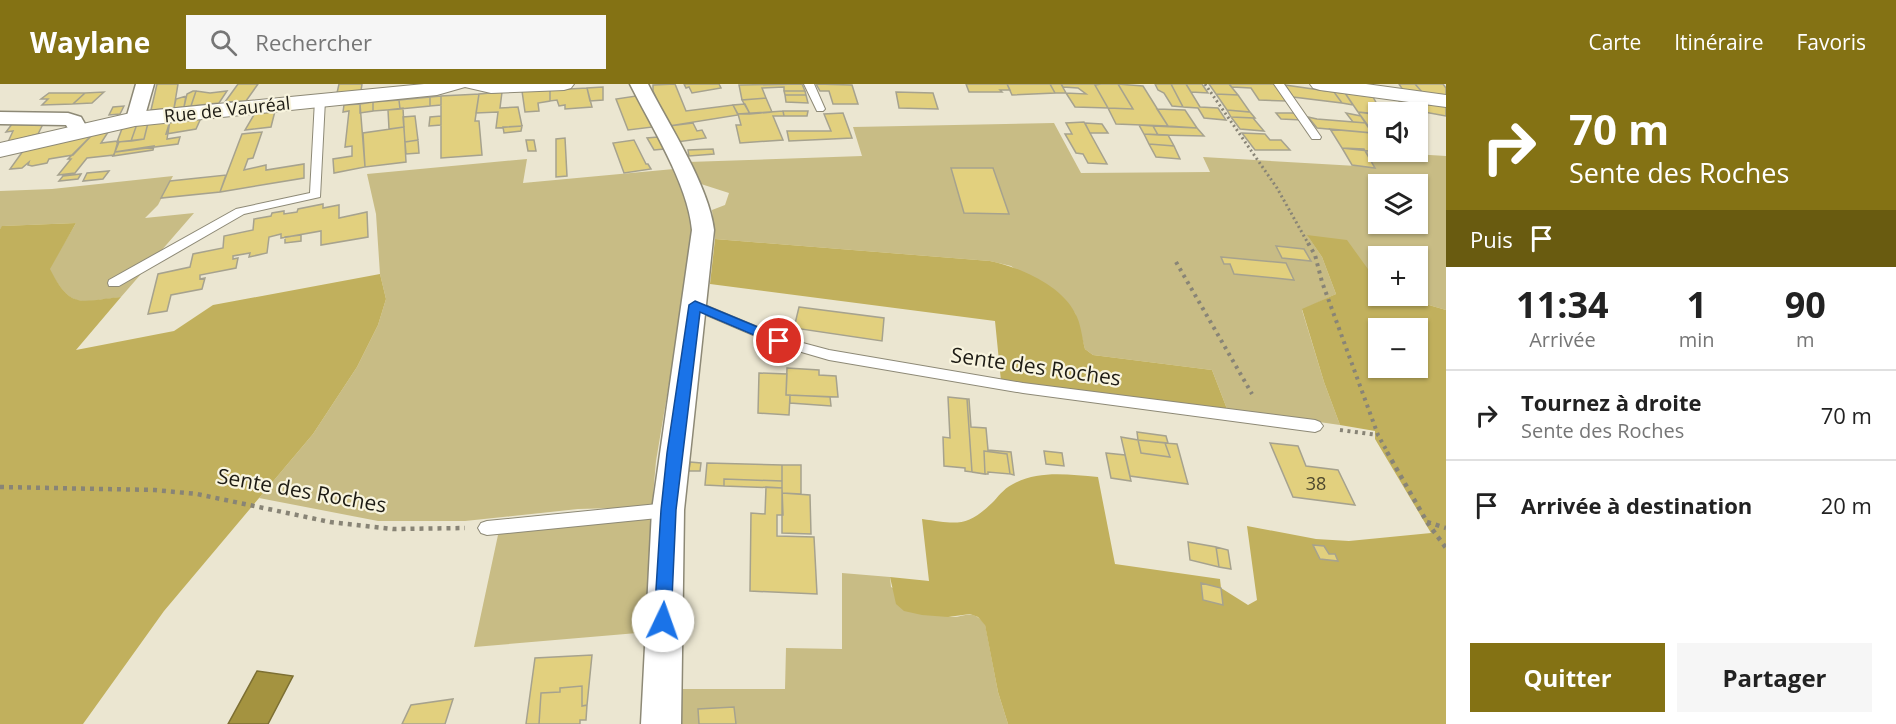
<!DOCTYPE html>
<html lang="fr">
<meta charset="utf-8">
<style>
:root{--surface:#fff;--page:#f6f6f6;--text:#222;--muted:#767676;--line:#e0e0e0;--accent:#847214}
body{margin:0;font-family:"Open Sans",sans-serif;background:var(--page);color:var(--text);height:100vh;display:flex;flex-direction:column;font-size:22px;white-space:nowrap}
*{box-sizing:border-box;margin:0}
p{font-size:20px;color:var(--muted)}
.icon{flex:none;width:33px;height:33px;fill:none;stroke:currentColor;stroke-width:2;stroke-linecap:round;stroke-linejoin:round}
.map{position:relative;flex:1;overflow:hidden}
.side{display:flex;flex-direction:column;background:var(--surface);width:450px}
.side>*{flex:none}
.hud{background:#847214;color:#fff;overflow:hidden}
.controls{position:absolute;left:1368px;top:18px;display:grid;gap:12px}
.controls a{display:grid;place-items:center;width:60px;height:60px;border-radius:0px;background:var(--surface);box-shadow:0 2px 4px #0004;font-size:30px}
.pin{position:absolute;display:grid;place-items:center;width:51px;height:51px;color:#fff;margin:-26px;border:3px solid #fff;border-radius:50%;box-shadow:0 2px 6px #0007}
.me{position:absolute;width:66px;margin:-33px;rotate:3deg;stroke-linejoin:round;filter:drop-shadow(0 0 4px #0008)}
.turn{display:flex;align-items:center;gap:21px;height:126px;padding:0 24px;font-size:27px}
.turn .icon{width:78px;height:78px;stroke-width:2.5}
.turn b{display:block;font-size:42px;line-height:51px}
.then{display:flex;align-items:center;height:57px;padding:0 24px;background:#0003;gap:12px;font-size:22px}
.eta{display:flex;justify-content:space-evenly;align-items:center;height:102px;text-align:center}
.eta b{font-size:36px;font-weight:700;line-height:42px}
.button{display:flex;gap:12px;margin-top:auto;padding:12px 24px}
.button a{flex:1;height:69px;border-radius:0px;background:var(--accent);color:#fff;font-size:24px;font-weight:700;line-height:69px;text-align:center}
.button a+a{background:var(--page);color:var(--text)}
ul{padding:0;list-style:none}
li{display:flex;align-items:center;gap:18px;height:90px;padding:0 24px;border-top:2px solid var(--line)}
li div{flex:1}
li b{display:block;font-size:22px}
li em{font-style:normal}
header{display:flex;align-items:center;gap:36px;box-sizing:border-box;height:84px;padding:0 30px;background:var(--accent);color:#fff}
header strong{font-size:28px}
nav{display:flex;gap:33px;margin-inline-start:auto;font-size:21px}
.search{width:420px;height:54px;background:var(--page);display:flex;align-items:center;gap:15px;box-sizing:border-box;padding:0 21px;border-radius:0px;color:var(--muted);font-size:22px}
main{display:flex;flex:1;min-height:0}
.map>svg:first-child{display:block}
.green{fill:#c8bc85;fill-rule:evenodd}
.forest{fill:#c1b05d;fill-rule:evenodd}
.water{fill:#a49340;stroke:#7c6f33;stroke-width:1.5}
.building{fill:#e2d07e;stroke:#a6a28e;stroke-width:1.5}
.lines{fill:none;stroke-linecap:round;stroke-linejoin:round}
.service-casing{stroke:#8d8976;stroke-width:2}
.minor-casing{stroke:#8d8976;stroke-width:3}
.tertiary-casing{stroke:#8d8976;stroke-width:2}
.path-far2{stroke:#888476;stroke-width:3;stroke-dasharray:2 3;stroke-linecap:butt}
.path-far1{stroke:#888476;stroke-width:4;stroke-dasharray:3 4.5;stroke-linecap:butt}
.path{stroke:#888476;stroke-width:4.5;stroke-dasharray:4 5;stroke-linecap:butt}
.service{fill:#fff;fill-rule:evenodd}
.minor{fill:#fff;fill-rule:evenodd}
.tertiary{fill:#fff;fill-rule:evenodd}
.route{fill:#1a73e8;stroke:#114b97;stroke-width:1.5}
.labels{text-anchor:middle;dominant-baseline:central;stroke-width:4.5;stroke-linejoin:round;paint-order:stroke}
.far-street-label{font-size:18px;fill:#1d1b14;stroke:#f8f4de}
.number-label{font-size:18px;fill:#4e482e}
.street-label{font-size:21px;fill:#1d1b14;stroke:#f8f4de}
</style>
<header>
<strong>Waylane</strong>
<div class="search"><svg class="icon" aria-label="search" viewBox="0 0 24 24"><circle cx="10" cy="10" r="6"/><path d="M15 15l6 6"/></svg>Rechercher</div>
<nav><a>Carte</a><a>Itinéraire</a><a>Favoris</a></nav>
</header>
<main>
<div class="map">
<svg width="1446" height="640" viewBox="0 0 1446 640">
<rect width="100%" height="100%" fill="#ebe6d1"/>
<path class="green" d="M1054,39l27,50 129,-1 -7,-15 171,10 -9,-16 81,5v154l-48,-14h20v-40h-40v27l-8,-9 -62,-38 14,21 14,37 -34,16 22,72 16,43 -113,-16 -15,-39 -119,-15 -8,-6 -10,-36 -64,-47 -21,-5 -275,-22 -3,-29 13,-5 4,-12 -28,-9 -13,-22 174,-6 -9,-29zM1378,100h40v40h-40z
M527,75l-4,24 151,-14 11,23 8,30 -10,78 -27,161 -4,46 -74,2 -113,12h-87l-119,-23 54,-64 44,-67 21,-42 8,-26 -6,-25 -4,-60 -9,-40z
M173,92l-15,29 -13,13 49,-5 -73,84c-43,5 -49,13 -72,-28l27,-46 -73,3 -3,3v-38l52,-2z
M645,432l8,5 -4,111 -175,15 24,-112 10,-8z
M842,489l48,4 1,10c17,9 36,23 55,29 17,5 23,-11 39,8l13,68 10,32h-328l1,-35h104l1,-41 56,1z"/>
<path class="forest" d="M76,139l-26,46c21,41 29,32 71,28l-45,53 98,-19 39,-26 167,-31 6,25 -8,26 -21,42 -44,67 -149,177 -81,113h-83v-495l2,-3z
M1307,151l40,5 31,43v13h20l48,14v414h-438l-10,-32 -13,-67 -7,-8 -8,-3 -22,3 -26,-2 -18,-4 -8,-7 -6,-27 39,4 -7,-62c35,5 45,9 72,-18 6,-7 12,-14 21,-18 26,-13 55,-8 83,-6l17,87 105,15 1,9 27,17 9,-5 -10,-74 69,13 33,2 82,-8 -56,-94v-8l-35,-6 -16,-43 -22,-73 34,-15 -14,-37zM1378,244h40v40h-40z
M715,155l275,22c29,6 71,24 85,52 6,10 7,25 10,36l8,6 119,15 15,39 -226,-28 -6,-60 -285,-37z"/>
<path class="water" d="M257,587l36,5 -25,48h-40z"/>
<path class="building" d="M157,0h21l-4,24 -23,2z
M238,0h20l-12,17 -21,1z
M339,0h23l-1,7 -24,2z
M675,0l11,27 47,-6 5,10 -69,11 -16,-35v-6z
M684,0h35l2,4 -29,5 -3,-6 -3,1z
M802,0l3,7h-21v-4l-22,1 4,10 -24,2 -3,-15z
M816,0l36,1 6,19h-25l-4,-13h-9z
M966,0h41l3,6h-10l2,2h-33z
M1007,0h43l5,9 -43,2z
M1050,0h11l5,9h-11z
M1061,0h40l-6,1 13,23 -33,-1 -9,-14 20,1 -8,-6 -15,-1z
M1101,0h17l15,25 -25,-1 -13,-23z
M1118,0l25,2 25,40 -52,-2 -8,-16 25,1z
M1155,0h16l12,23 -11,-1 -8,-13 -6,-3z
M1171,0h15l14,23 18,1 8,12 -22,-2 -6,-10 -15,-1z
M1186,0h16l6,9 -17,-1z
M1209,0h20l9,11 -22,-1z
M1229,0h45l12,17 -27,-1 -8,-12 -19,-1z
M1399,0h16l8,9 -20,-3z
M1415,0h28l3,4v7l-23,-2z
M1285,1l49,7 8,11 -49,-6z
M603,3v13l-13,1 -3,-13z
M587,4l5,19 -27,2v-4l-6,1 -2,-6 -7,1v-11z
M550,6v11l-12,2 1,8 -14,1 -3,-21z
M193,7h3l-5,15 -7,1 3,-13z
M196,7l14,2 17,-2 -8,12 -28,3z
M784,7h21l1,4h-21z
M104,8l-12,11 -19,1 12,-11z
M502,8l-2,16 18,-1 4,19 -26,2 2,-16 -22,1 3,-19z
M896,8l37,1 5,16 -39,-1z
M1334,8l11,1 8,12 -11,-2z
M49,9h36l-12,11 -31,1 6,-6h-7z
M1345,9l28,4 5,9 -9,-1 4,9 -15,-2z
M479,10l-4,27h4l3,34 -41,3v-62z
M1216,10l22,1 12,17 -23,-2z
M785,11h21l2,8 -22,-1z
M186,12l-2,11 -10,1 2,-9z
M441,12v9l-11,1v-9z
M636,12l17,31 -25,3 -12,-31z
M430,13v9l-30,3 -1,-9z
M766,14l6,14 -22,2 -8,-14z
M399,16l1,9 -27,2v-9z
M1398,16l48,6v10l-38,-7z
M373,18v9l-13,2v-9z
M360,20l5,63 -31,6 -1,-14 19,-3v-10l-7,1 4,-36 -6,1 1,-7z
M745,20l5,10h-12l-5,-9z
M124,22l-4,8 -11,1 4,-8z
M403,24l1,19 -15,2 -1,-19z
M1157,25l28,1 12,18 -29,-2z
M1227,26l23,2 5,6 -24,-1z
M275,27l-4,16 -26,3 10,-17z
M783,27h25l-1,5h-23z
M783,27l1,5h-11l10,24 -43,3 -4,-18h5l-3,-11z
M1358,28l20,2v14l-10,-1z
M843,29l9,25 -63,3 -2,-10h44l-7,-17z
M1276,29h19l6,7 -20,-1z
M1346,29l15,3 5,7 -13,-1z
M415,32l3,24 -13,2 -2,-25z
M441,32v9l-12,1 1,-9z
M1231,33l22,1 11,13 -24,-2z
M1308,33l9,2 49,4 7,10 -56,-5z
M201,34l-5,11 -30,5 4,-13z
M170,37l-3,18 13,-2 -2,7 -63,8 4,-10 25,-3 4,-16z
M1084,38l6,11 17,31 -19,-1 -5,-9 -7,-1 -11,-19h7l-6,-11z
M148,39l-4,16 -13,2 6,-17z
M693,39l4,8 5,-1 4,8 -29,4 -8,-16z
M1085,39l17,1 6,9h-18z
M12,40h31l-5,10 -30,8 5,-11 -7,1z
M137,40l-6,17 -14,1 6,-16z
M1139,41l14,1 5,9 -14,-1z
M522,42l-1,5 -17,2 -1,-6z
M1153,42l44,2 7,8 -46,-1z
M404,43l2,35 -41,5 -2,-34z
M110,45l-9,14 17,-2 -4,14 -27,3 -12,15 -17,2 13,-16h-3l25,-25z
M1330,45l43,4 5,8v11l9,1 -45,-5z
M262,48l-9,26 -5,1 -4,11 22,-5v5l38,-6v14l-84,14 22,-58z
M1242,49l23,1 5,6h11l9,10h-35z
M93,50l-20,21 -24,4 -2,4 -15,3 -4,-1 1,-3 -7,6 -12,1 13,-18z
M1144,50l24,1 6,11 -25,-2z
M658,53l6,12 -10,1 -7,-12z
M565,54l2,38 -11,1v-38z
M418,56l1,13 -13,1 -1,-12z
M526,56h8l2,11h-8z
M634,56l12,24h2l3,5 -27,4 -11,-30z
M1149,60l25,2 6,13 -24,-2z
M154,62l-1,4 -40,6 2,-4z
M1342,64l22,1 11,19 -23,-3z
M713,65l1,5 -25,2 -1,-6z
M951,84h42l16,46 -45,-1z
M109,87l-6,8 -20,2 4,-8z
M81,90l-3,5 -19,2 4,-5z
M226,91l-6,17 -59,6 9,-17z
M323,120v4l16,-3v13l28,-6 1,25 -47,8v-14l-40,7v-4l-12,3 -2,16 -18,4 1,-4 -17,3v3l5,-1 -2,10 -36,7v4l5,-1 -3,11 -31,6 -4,16 -19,3 10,-40 32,-7 3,-13 30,-6 1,-12 29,-6 1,-11 17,-3 1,-3 12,-2v3l13,-2 1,-3z
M301,151v6l-16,2v-6z
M1276,162l28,3 7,12 -29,-3z
M1221,173l65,6 8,17 -60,-6 -4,-10h-6z
M799,223l85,11 -2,23 -88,-13z
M787,284l32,2v5l17,1 2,21 -52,-2z
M759,289l28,1 -1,21h4l-1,20 -31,-2z
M790,311l40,2 1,9 -41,-3z
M948,313l19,2 5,73 -7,-1v-3l-21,-2 -1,-29 7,1z
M967,315h2l2,28 15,1 2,22 23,2 3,23 -4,-1 -3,-20 -23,-3 1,23 -13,-2z
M1137,348l29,4 2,7 -30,-3z
M1121,353l17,3 3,13 29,4 -5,-14 12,1 11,40 -58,-8z
M1138,356l27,3 5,14 -29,-4z
M1270,359l28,3 8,20 32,4 17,35 -62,-8z
M984,367l23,3 3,20 -22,-2v2h-3z
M1044,367l18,2 2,13 -18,-2z
M1106,369l19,2 6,26 -20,-3z
M690,378l11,1 -1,8h-11z
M707,379l75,2v16l-58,-2v7l-19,-1z
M782,381h19v29l-19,-1z
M724,395l58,2v7l-58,-2z
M766,403l16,1 1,27h-6v21l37,1 3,57 -67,-3 1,-78 14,1z
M782,409l28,2 1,39 -29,-1z
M1188,458l28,5 3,20 -29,-7z
M1313,461l11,1 5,8h6l3,7 -18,-2z
M1216,463l12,3 3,19 -12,-2z
M1201,499l20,5 2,17 -20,-5z
M592,571l-5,50 -5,1v-20l-22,2v4l-19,1 -2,31h-13l9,-66z
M582,602v20l5,-1 -1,15h-6v4h-41l2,-31 19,-1v-4z
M453,615l-8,25h-43l9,-19z
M734,623l2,17h-37l-1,-15z"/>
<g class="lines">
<g class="service-casing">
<path id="service" d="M804,0h10l11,25 -2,2h-6z
M1274,0h10l37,53 -1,2h-8z
M320,13l5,3 -5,97 -76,17 -125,72h-10l-1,-3 1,-3 127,-71 74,-16 5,-93z
M695,217l89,37 45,12 194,33 292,37 5,2 3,4 -3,4 -5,2 -292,-39 -194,-33 -55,-16 -84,-36 -2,-3 2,-3z
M668,419l6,2 2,5 -2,5 -6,2 -181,18 -6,-2 -3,-5 3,-5 6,-2z"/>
</g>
<g class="minor-casing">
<path id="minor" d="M136,0h18l-10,35 -2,4h-14l-2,-4z
M630,0h18c21,41 61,102 66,146l-30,280 -3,214h-40l11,-214 40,-280c-4,-46 -41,-104 -62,-146z
M0,28l68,1 13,4 8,14 -3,4h-14l-6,-10 -66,-1z"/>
</g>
<g class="tertiary-casing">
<path id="tertiary" d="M424,0h150l-3,4 -7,2 -73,3 -26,-6 -28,8 -302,31 -135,31v-14l135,-31z
M1310,0h56l80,11v12l-126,-17 -7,-2z"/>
</g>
<path class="path-far2" d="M1205,0l72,104 32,57"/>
<path class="path-far1" d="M1308,159l7,12 7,27 56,153 10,18
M1176,178l76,132
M1340,346l38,5"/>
<path class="path" d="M1387,368l40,70 19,26
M0,403l155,3 42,4 133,28 63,7 72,-1
M1427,438l19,6"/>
<use href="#service" class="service"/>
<use href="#minor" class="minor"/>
<use href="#tertiary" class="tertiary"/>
</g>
<path class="route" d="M695,217l89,37 2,3 -7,4 -4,-1 -75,-32 -24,198 -5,111 -2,5 -6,2 -6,-2 -3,-5 7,-111 6,-57 22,-148z"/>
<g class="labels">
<g class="far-street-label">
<text transform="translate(227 25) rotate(-6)">Rue de Vauréal</text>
</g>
<g class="number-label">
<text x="1316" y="399">38</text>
</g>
<g class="street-label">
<text transform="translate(1036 282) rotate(8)">Sente des Roches</text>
<text transform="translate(302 406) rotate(10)">Sente des Roches</text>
</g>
</g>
</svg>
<div class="controls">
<a><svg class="icon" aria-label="sound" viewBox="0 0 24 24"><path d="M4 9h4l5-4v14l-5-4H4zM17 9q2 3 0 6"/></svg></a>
<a><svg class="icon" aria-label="layers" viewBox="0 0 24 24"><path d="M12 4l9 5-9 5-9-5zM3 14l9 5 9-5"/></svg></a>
<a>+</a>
<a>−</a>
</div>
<div class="pin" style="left:779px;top:257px;background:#d93025"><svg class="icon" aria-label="arrive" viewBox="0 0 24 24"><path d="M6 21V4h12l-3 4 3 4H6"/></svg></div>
<svg class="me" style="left:663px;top:537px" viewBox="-20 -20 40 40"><circle r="19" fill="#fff"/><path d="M0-13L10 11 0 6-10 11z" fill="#1a73e8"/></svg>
</div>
<section class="side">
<div class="hud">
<div class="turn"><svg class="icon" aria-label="right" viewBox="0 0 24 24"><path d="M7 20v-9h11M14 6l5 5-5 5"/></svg><div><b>70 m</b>Sente des Roches</div></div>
<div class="then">Puis<svg class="icon" aria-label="arrive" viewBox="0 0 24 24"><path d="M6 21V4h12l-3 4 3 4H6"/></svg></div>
</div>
<div class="eta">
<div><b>11:34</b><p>Arrivée</p></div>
<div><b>1</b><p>min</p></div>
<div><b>90</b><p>m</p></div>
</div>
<ul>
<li><svg class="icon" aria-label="right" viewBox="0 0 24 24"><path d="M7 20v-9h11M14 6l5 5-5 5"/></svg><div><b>Tournez à droite</b><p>Sente des Roches</p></div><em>70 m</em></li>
<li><svg class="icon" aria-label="arrive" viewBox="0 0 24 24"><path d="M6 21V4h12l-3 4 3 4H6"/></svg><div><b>Arrivée à destination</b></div><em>20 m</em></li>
</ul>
<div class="button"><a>Quitter</a><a>Partager</a></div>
</section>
</main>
